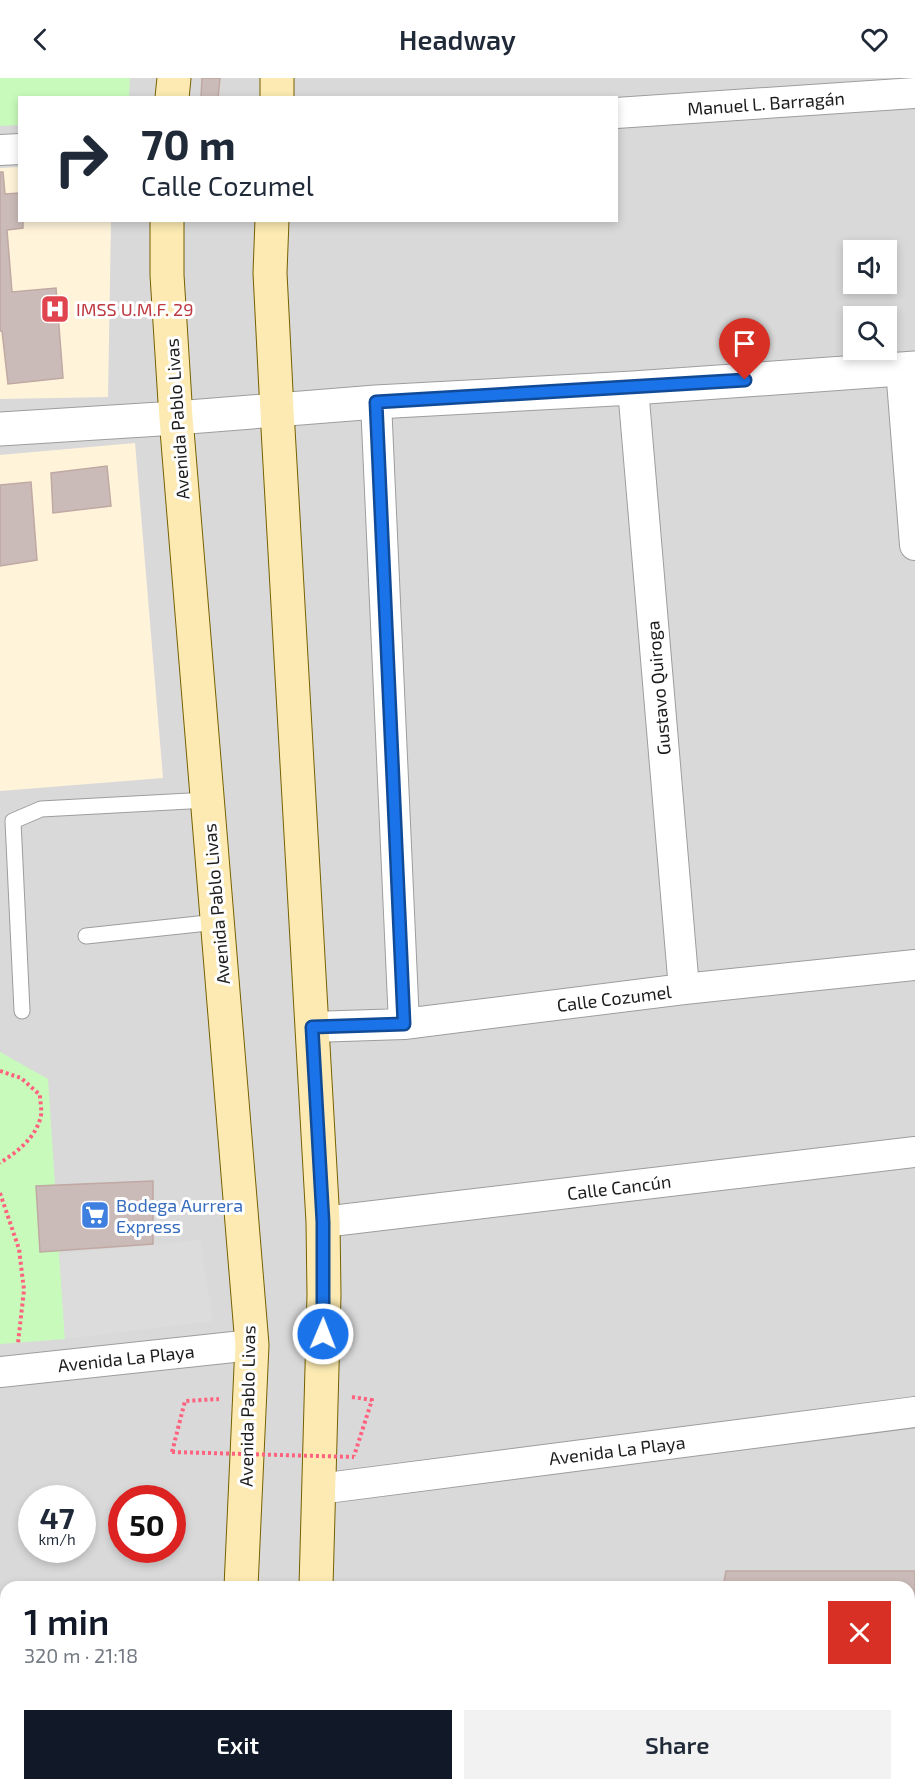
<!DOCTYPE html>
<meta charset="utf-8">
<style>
:root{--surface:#fff;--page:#f2f2f3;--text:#1f2937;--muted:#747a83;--accent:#111827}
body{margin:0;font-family:"Exo 2",sans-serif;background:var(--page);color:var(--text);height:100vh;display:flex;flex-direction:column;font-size:22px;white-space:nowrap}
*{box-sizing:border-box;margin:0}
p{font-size:20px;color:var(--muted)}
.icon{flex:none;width:33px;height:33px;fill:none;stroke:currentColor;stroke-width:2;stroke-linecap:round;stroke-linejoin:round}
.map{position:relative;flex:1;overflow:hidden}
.details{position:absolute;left:0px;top:1503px;width:915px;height:210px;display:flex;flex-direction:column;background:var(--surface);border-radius:18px 18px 0 0;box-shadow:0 3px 9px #0003}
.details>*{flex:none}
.top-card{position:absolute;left:18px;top:18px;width:600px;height:126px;border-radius:0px;box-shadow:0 3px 9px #0003;background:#fff;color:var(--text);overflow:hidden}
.fabs{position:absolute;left:843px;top:162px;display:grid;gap:12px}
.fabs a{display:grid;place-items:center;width:54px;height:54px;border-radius:0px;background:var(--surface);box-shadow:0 3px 9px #0003;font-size:30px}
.speed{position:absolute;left:18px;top:1407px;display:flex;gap:12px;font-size:30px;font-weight:700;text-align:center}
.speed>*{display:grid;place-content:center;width:78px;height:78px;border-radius:50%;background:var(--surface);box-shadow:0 3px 9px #0003;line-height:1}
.speed small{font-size:15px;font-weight:400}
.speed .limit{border:9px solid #d22;background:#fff;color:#111}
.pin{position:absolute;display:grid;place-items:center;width:51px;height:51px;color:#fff;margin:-62px -26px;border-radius:50% 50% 50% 0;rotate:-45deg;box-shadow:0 0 6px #0007}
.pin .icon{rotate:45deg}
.me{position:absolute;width:66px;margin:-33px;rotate:1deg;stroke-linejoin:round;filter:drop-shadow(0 0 4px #0008)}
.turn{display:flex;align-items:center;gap:21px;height:126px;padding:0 24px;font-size:27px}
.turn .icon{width:78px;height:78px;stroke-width:2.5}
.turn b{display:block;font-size:42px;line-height:51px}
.round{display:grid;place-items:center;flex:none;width:63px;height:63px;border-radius:0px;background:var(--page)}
.headline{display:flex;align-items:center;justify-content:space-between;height:102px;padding:0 24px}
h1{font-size:36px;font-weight:600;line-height:45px;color:var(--accent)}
.primary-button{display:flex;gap:12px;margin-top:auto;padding:12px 24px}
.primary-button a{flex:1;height:69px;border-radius:0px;background:var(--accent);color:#fff;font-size:24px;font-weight:600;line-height:69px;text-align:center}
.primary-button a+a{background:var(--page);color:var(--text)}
header{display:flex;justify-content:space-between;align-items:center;height:78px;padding:0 24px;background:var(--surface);font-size:27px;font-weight:600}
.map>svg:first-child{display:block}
.residential{fill:#dad9d9;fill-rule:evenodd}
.education{fill:#fff4da}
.park{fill:#c8fbbb}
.parking{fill:#dcdcdc}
.building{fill:#cabbb8;stroke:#c0a8a3;stroke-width:1.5}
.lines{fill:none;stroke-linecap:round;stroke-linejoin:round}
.service-casing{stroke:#9d9d9d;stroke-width:17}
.minor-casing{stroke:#9d9d9d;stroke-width:32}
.tertiary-casing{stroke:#9d9d9d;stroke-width:35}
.secondary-casing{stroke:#766101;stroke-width:35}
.path{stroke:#ff627e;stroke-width:4;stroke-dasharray:3 3;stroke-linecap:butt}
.service{stroke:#fff;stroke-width:15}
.minor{stroke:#fff;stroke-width:30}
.tertiary{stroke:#fff;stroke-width:33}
.secondary{stroke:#fceab2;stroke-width:33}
.path-bridge{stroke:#ff627e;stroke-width:4;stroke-dasharray:3 3;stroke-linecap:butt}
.route-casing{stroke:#114b97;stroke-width:15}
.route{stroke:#1a73e8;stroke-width:10}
.labels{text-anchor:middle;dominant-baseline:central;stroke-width:6;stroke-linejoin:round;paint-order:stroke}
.street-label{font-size:18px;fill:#1c1c1c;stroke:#fff}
.health-label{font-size:18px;fill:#be3a42;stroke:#fff;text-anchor:start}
.shop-label{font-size:18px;fill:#366cbe;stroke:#fff;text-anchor:start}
</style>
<header><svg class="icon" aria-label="back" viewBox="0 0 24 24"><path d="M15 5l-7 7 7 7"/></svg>Headway<svg class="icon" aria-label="heart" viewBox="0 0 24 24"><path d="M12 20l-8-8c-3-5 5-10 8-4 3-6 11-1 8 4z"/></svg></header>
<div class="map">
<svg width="915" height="1713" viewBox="0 0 915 1713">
<rect width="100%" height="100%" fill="#eee6e1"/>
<path class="residential" d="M0,0h915v1713h-915zM20,20h596v122h-596zM854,172h32v34h-32zM854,238h32v34h-32zM32,1420h50v52h-50zM122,1420h50v52h-50zM6,1509h903v198h-903z"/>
<path class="education" d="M19,89l1,53 91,1 -3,176 -108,2v-231z
M135,365l28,335 -163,13v-336z"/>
<path class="park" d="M0,0h130l-1,19 -109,1 -1,27 -19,1z
M0,974l48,27 17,260 -65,5z"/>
<path class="parking" d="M200,1162l13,81 -148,18 -6,-85z
M360,1707h349v6h-349z"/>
<path class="building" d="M202,0h18l-2,20h-17z
M0,94h3l2,22 15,-1v27h3v8l-16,2 5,62 44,-4 7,90 -55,6 -6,-53h-2z
M107,388l4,40 -58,7 -2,-40z
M31,404l6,78 -37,6v-81z
M153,1103v63l-113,8 -4,-66z
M726,1493h189v161l-2,59h-204v-6h200v-198h-186z"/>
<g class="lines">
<g class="service-casing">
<path id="service" d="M86,858l131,-14
M22,933l-9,-190 28,-12 167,-9
M434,1713v-6
M665,1713v-6"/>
</g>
<g class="minor-casing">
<path id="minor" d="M616,35l299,-20
M0,72l20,-1
M901,290l14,177
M633,310l51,601
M376,324l28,622
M312,949l92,-3 280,-35 231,-24
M323,1144l592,-70
M0,1294l252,-27
M319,1411l596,-77"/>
</g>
<g class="tertiary-casing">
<path id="tertiary" d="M0,351l176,-11 200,-16 257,-14 282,-20"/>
</g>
<g class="secondary-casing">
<path id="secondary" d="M172,20l2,-20
M277,20v-20
M167,142v55l9,143 76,927 -11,242
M272,142l-2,53 7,138 46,811 1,73 -8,292
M232,1713v-6
M304,1713l1,-6"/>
</g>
<path class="path" d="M0,993l21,7 19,17c0,7 2,14 1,20 -4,22 -24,37 -41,48
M0,1115l19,56 5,41 -6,53
M352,1319l20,3 -18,56
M172,1374l13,-51 34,-2"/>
<use href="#service" class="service"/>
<use href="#minor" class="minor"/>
<use href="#tertiary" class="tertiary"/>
<use href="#secondary" class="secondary"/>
<path class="path-bridge" d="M172,1374l182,5"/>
</g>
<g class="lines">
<g class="route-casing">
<path id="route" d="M323,1256v-112l-11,-195 92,-3 -28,-622 369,-22"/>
</g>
<use href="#route" class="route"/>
</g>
<defs>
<g id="hospital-square" transform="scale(1.5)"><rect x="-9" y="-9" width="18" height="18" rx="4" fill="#e0444e" stroke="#fff"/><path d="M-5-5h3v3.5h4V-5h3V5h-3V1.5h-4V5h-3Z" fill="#fff"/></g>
<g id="supermarket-square" transform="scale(1.5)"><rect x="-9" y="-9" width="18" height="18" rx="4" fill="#3f7fe0" stroke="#fff"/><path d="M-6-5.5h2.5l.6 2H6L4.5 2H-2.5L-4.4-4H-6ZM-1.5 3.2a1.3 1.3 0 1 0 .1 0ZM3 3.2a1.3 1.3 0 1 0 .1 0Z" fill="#fff"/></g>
</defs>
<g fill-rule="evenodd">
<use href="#hospital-square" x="55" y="231"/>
<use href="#supermarket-square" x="95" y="1137"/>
</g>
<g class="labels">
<g class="street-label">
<text transform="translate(766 25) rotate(-4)">Manuel L. Barragán</text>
<text transform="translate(177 341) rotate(-94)">Avenida Pablo Livas</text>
<text transform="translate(658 610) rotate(-95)">Gustavo Quiroga</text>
<text transform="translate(216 826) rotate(-95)">Avenida Pablo Livas</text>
<text transform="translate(614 920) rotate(-7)">Calle Cozumel</text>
<text transform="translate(619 1109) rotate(-7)">Calle Cancún</text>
<text transform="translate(126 1280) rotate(-6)">Avenida La Playa</text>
<text transform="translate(247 1328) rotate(-89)">Avenida Pablo Livas</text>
<text transform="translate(617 1372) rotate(-7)">Avenida La Playa</text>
</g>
<g class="health-label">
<text x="76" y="231">IMSS U.M.F. 29</text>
</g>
<g class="shop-label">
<text x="116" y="1127">Bodega Aurrera<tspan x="116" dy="21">Express</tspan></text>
</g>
</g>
</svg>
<div class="fabs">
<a><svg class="icon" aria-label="sound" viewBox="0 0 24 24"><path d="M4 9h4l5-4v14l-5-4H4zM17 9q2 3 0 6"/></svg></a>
<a><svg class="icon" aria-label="search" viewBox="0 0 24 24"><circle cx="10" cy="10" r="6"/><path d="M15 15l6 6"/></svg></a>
</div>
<div class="speed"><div>47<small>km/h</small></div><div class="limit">50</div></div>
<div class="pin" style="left:745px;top:302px;background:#d93025"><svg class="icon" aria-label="arrive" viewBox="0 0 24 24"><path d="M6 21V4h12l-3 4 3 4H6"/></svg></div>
<svg class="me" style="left:323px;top:1256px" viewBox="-20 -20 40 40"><circle r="17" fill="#1a73e8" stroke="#fff" stroke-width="3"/><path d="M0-11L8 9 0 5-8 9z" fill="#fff"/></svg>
<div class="top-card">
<div class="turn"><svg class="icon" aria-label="right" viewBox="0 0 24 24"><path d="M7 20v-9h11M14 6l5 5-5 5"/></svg><div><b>70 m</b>Calle Cozumel</div></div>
</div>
<section class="details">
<div class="headline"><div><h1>1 min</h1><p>320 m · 21:18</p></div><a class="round" style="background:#d93025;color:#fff"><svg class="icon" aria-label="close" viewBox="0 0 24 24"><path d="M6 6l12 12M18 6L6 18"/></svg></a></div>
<div class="primary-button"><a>Exit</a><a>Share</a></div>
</section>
</div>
